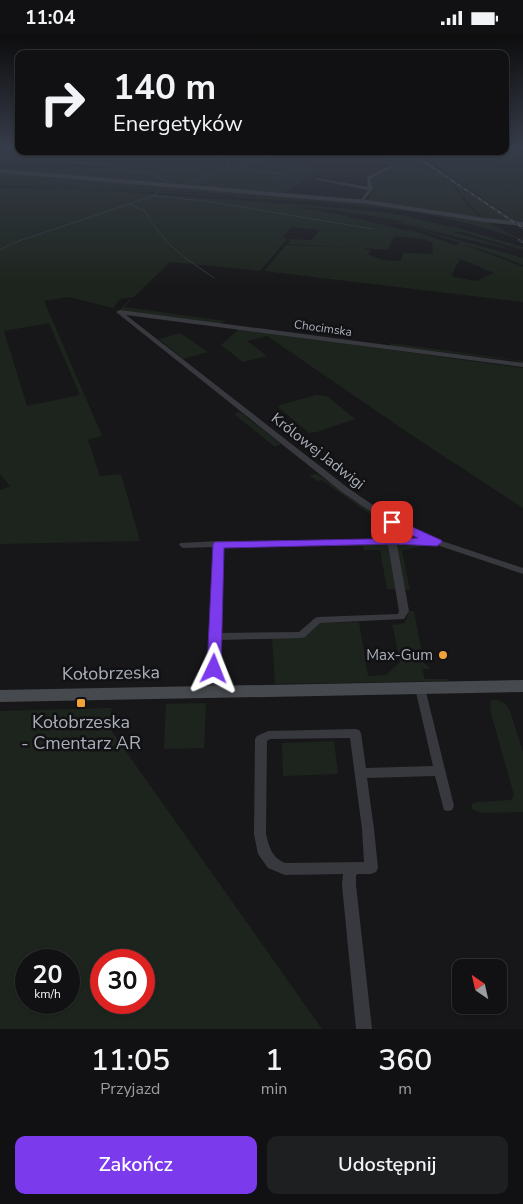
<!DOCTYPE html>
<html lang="pl">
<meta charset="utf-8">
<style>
:root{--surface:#111113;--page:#1e1f21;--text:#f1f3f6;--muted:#9c9da0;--line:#303133;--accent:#7c3aed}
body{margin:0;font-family:"Nunito Sans",sans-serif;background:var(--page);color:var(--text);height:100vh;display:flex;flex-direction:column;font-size:19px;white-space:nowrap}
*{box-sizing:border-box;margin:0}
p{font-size:16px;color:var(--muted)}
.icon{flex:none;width:28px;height:28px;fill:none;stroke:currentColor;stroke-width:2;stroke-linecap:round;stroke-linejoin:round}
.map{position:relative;height:994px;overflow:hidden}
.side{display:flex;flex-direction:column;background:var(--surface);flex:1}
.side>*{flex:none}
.guide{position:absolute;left:15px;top:15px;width:494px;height:105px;border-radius:10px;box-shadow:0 1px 4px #0004,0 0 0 1px var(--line);background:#111113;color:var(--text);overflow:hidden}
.needle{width:32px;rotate:326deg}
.buttons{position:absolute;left:452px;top:924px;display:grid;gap:10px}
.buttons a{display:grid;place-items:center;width:55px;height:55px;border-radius:10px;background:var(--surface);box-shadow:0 1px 4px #0004,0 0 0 1px var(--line);font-size:25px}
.speed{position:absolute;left:15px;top:914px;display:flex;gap:10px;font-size:25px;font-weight:700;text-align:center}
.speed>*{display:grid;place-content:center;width:65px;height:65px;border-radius:50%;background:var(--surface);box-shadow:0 1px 4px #0004,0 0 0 1px var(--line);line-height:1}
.speed small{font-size:12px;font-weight:400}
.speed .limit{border:8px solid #d22;background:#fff;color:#111}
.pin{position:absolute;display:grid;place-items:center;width:42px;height:42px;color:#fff;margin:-21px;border-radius:10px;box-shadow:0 2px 8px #0006}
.me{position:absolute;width:55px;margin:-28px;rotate:2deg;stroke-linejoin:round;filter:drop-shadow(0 0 4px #0008)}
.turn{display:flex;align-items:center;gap:18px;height:105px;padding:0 15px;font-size:22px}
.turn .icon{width:65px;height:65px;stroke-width:2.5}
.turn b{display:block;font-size:35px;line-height:42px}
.eta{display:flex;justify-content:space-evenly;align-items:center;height:85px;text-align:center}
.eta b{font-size:30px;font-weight:600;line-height:35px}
.action{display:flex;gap:10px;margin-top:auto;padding:10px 15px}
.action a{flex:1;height:58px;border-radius:10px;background:var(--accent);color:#fff;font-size:20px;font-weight:600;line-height:58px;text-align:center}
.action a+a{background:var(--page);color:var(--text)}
.status{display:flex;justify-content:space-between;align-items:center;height:35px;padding:0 25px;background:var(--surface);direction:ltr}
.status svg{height:14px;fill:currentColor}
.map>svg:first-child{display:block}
.green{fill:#1d241d;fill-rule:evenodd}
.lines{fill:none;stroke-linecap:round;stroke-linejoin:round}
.stream{stroke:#2d373d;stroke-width:1}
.minor{fill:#38393e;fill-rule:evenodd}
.tertiary{fill:#38393e;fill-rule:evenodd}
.secondary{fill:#46494e;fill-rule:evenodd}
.rail-casing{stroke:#4b4e53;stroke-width:2}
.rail{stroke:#121214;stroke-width:1;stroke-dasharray:4;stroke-linecap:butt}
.route{fill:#7c3aed;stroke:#51269a}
.poi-dot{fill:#f1a237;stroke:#121214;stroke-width:2}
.labels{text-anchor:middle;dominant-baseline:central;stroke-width:5;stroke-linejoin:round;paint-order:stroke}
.far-street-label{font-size:12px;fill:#a9afb9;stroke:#121214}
.street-label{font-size:15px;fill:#a9afb9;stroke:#121214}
.poi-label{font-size:15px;fill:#a9afb9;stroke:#121214;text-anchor:end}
.near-street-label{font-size:18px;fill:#a9afb9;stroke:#121214}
.near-poi-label{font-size:18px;fill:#a9afb9;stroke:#121214}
</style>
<div class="status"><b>11:04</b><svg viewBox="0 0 49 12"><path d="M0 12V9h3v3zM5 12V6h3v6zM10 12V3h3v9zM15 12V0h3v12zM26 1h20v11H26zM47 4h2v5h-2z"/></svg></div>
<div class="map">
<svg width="523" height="994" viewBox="0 0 523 994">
<rect width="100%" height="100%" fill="#171719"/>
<path class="green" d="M0,112h19v4h267l-18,7 53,12 -38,23 -283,-24z
M505,112h18v76l-6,-1 -77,-54 -15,-17h80z
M348,116h58l37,25 9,8 16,22 14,13 -115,-19 6,-10 -3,-10 23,-13 -10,-4 -8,-8h-16z
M0,136l354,30 130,19 37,20c-92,-34 -186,-39 -283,-45 -79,-5 -158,-9 -238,-10z
M451,146l62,41 -29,-3 -13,-13z
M18,152c68,-1 135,4 202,8 65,3 130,6 194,17l-93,-10 -231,-13z
M0,153l84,1 255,19 51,5 47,9 -31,-5 52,11 65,19v3l-61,-18h-8l67,20 -126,-30h10l-69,-12 -47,-4 48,8 71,17 3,-1 44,15 6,-2 62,24v35l-259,-31 22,-26 75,3 -74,-4 4,-5 20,1 9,-10 -28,-3 -10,11h6l-28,33 -90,-9 -36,35 -14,2 -7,9 -44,-11 -25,4 58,135 -14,4 12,36 21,-2 19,67 -140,3v-54l10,-4 -10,-12zM396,201l27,3 9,3 1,12 -29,-1 -4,8c-11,0 -22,-1 -32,-7l3,-4 -8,-2 25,2 5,-12zM460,224l34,14 -18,8 -22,-4 -2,-3zM49,288l31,72 -53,11 -23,-75z
M404,190l119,33v7l-37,-14z
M129,265h2l-7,7 102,14 -5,3 -101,-14z
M239,294l284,39v140l-113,-74 -143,-98 -20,5 20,15 -24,6 -22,-17z
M180,298l28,19 -25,7 -24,-20z
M390,308l133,18v3l-4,-1v-2l-128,-15z
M316,360l11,1 28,23 -38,13 -8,1 -31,-26 2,-2z
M239,377l2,1 40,31 -6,3 -41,-33z
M317,439l63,44 23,13 1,5 -12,1 -4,-10 -66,-47 -5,1 -8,-6z
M388,509l8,44 -1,1h-8l-7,-39h-16l-1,-5z
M399,509h27l18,5 -18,-4 -24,6 8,39h-5l-9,-41z
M409,576h5l10,52 7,6h-9l3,10h22l1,2 -173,3 -3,-46 29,-1 19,-14 39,-1 9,54 18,-1 14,-13 -7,-35 -2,-2 14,-2z
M491,665h7l9,5 4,9 12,38v60l-40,1 -10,-3 -2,-6 7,-2 33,-2 3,-5 -24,-85z
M206,668l-2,45 -40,1 2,-45z
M112,673l-4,18 214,303h-322v-318zM26,925h43v43h-43zM101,925h43v43h-43z
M334,706l4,33 -55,2 -1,-33z"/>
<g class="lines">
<path class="stream" d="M200,116l16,3 11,5 1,9
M352,116l9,3h47
M427,117l11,-1
M417,118h6
M0,124l107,5 22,7 18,1 22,10
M241,132l14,2v3l13,-1 14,3 -7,9
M226,137l2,-4h9l46,-17
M188,148l27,-10
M153,161l52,5 168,28
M129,169l16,7 6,11 15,19 18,16 30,21
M0,215l13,-7 140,-47 11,-10"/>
<path class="minor" d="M390,131l3,1 -23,12 3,10 -11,13 -2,-1 8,-11 -54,-11 2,-1 52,9 -1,-10z
M120,275l403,53v4l-397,-52 222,173 47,32 32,16 96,32v6l-92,-31 -3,2h-31l12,66 -5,8 -84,4 -15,14 -4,1 -81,2 -2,51 -1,3 -4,1 -4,-1 -1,-3 6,-144 -31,1 -4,-3 1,-2 39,-2 171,-1 4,-2 4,2 22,-1 -31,-15 -47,-32 -226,-180zM388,510l11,66 -1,3 -80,3 -3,1 -16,14 -79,1 3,-86z
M420,649l4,1 1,3 29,118 -2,4 -4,1 -4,-1 -9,-34 -68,2 7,51 4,39 -2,4 -5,2h-14l-1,2v9l16,144h-16l-14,-144 1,-11 -58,1 -17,-7 -10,-14 -4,-20 1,-95 2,-3 11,-5 87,-2 4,1 2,3 5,35 67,-2 -18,-78 1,-3zM350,703l12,91 2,33 -79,1c-13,-5 -16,-16 -19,-29l1,-93 3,-2z"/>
<path class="tertiary" d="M0,134l368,31 116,18 39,4v4l-39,-4 -116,-18 -368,-31z"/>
<path class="secondary" d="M523,645v12l-523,10v-12z"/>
<g class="rail-casing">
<path id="rail" d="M408,116l115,77
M519,205l4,2"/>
</g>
<use href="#rail" class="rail"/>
</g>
<linearGradient id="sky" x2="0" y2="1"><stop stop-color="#0d0d0e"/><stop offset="0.45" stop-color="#363c49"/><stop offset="1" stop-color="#363c49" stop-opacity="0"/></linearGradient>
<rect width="523" height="251" fill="url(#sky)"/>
<path class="route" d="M392,483l49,22 1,2 -5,4 -43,-2 -170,4 -3,121 -2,3h-10l-2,-3 6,-125 2,-2 203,-4 -30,-14 -1,-2 1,-3z"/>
<g class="poi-dot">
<circle cx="443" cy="620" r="5"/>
<rect x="76" y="663" width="10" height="10" rx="2.5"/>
</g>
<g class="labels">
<g class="far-street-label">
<text transform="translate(323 293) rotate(8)">Chocimska</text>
</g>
<g class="street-label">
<text transform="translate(318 416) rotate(38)">Królowej Jadwigi</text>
</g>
<g class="poi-label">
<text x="433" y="620">Max-Gum</text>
</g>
<g class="near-street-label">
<text transform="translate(111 638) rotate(-1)">Kołobrzeska</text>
</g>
<g class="near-poi-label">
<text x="81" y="687">Kołobrzeska<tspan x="81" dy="21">- Cmentarz AR</tspan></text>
</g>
</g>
</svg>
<div class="buttons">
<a><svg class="needle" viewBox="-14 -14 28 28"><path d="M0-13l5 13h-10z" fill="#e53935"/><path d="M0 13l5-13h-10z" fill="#9c9da0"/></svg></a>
</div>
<div class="speed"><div>20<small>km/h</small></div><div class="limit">30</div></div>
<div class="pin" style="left:392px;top:487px;background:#d93025"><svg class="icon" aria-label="arrive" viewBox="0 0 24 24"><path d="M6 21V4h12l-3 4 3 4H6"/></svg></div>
<svg class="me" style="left:214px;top:634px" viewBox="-20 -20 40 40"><path d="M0-17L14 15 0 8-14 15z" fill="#7c3aed" stroke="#fff" stroke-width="4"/></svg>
<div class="guide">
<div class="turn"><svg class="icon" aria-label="right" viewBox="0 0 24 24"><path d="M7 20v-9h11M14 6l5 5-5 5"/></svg><div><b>140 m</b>Energetyków</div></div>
</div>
</div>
<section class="side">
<div class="eta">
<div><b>11:05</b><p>Przyjazd</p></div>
<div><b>1</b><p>min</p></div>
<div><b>360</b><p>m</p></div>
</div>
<div class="action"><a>Zakończ</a><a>Udostępnij</a></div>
</section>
